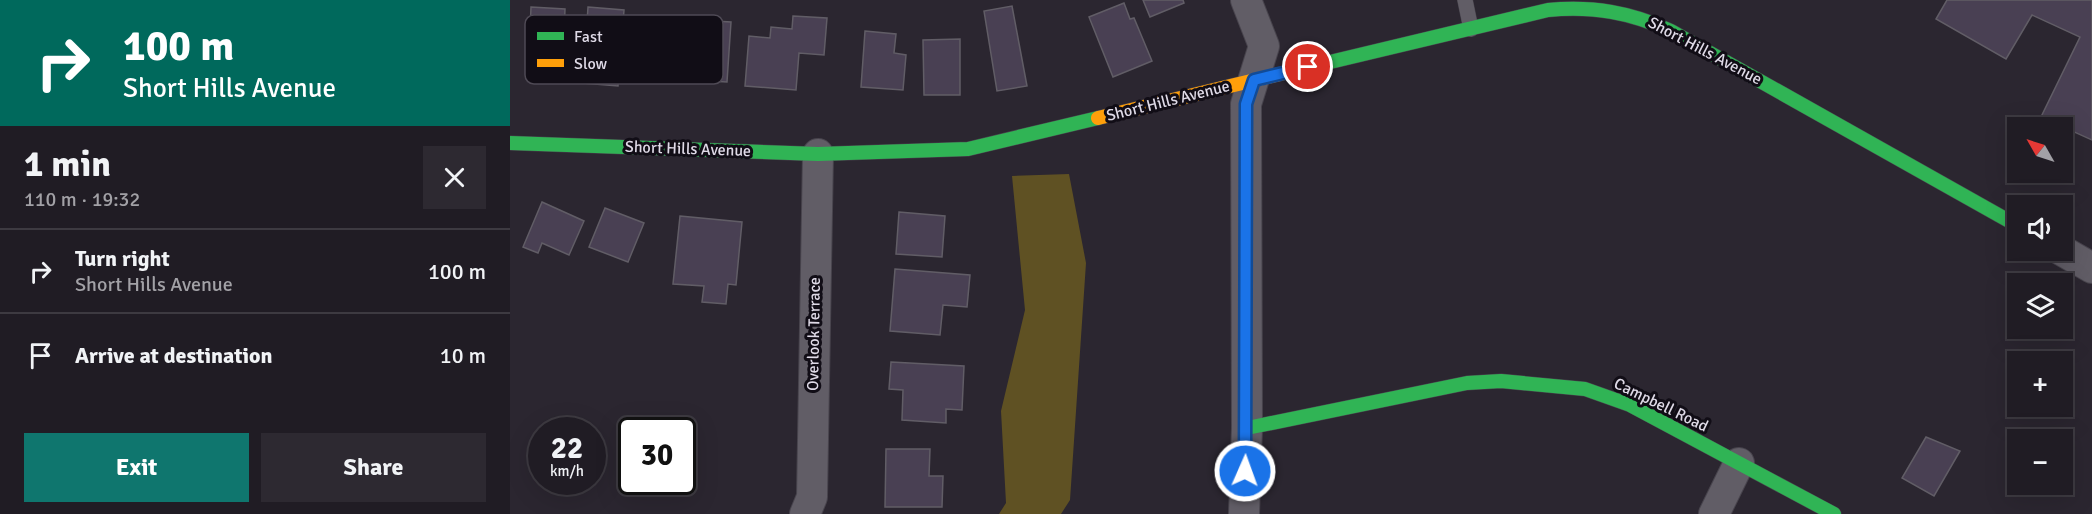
<!DOCTYPE html>
<meta charset="utf-8">
<style>
:root{--surface:#201c24;--page:#2d2931;--text:#f1f3f6;--muted:#a2a1a6;--line:#3d3a41;--accent:#0f766e}
body{margin:0;font-family:Signika,sans-serif;background:var(--page);color:var(--text);height:100vh;display:flex;flex-direction:column;font-size:22px;white-space:nowrap}
*{box-sizing:border-box;margin:0}
p{font-size:20px;color:var(--muted)}
.icon{flex:none;width:33px;height:33px;fill:none;stroke:currentColor;stroke-width:2;stroke-linecap:round;stroke-linejoin:round}
.map{position:relative;flex:1;overflow:hidden}
.details{display:flex;flex-direction:column;background:var(--surface);width:510px}
.details>*{flex:none}
.hud{background:#00695c;color:#fff;overflow:hidden}
.needle{width:39px;rotate:309deg}
.controls{position:absolute;left:1497px;top:117px;display:grid;gap:12px}
.controls a{display:grid;place-items:center;width:66px;height:66px;border-radius:0px;background:var(--surface);box-shadow:0 6px 24px #0002,0 0 0 2px var(--line);font-size:30px}
.speed{position:absolute;left:18px;top:417px;display:flex;gap:12px;font-size:30px;font-weight:700;text-align:center}
.speed>*{display:grid;place-content:center;width:78px;height:78px;border-radius:50%;background:var(--surface);box-shadow:0 6px 24px #0002,0 0 0 2px var(--line);line-height:1}
.speed small{font-size:15px;font-weight:400}
.speed .limit{border:3px solid #111;border-radius:9px;background:#fff;color:#111}
.pin{position:absolute;display:grid;place-items:center;width:51px;height:51px;color:#fff;margin:-26px;border:3px solid #fff;border-radius:50%;box-shadow:0 2px 6px #0007}
.me{position:absolute;width:66px;margin:-33px;rotate:2deg;stroke-linejoin:round;filter:drop-shadow(0 0 4px #0008)}
.turn{display:flex;align-items:center;gap:21px;height:126px;padding:0 24px;font-size:27px}
.turn .icon{width:78px;height:78px;stroke-width:2.5}
.turn b{display:block;font-size:42px;line-height:51px}
.round{display:grid;place-items:center;flex:none;width:63px;height:63px;border-radius:0px;background:var(--page)}
.overview{display:flex;align-items:center;justify-content:space-between;height:102px;padding:0 24px}
h1{font-size:36px;font-weight:700;line-height:45px}
.primary-button{display:flex;gap:12px;margin-top:auto;padding:12px 24px}
.primary-button a{flex:1;height:69px;border-radius:0px;background:var(--accent);color:#fff;font-size:24px;font-weight:700;line-height:69px;text-align:center}
.primary-button a+a{background:var(--page);color:var(--text)}
ul{padding:0;list-style:none}
li{display:flex;align-items:center;gap:18px;height:84px;padding:0 24px;border-top:2px solid var(--line)}
li div{flex:1}
li b{display:block;font-size:22px}
li em{font-style:normal}
main{display:flex;flex:1;min-height:0}
.map>svg:first-child{display:block}
.forest{fill:#5f5123}
.building{fill:#494053;stroke:#615d66;stroke-width:1.5}
.lines{fill:none;stroke-linecap:round;stroke-linejoin:round}
.lane-casing{stroke:#48444d;stroke-width:16}
.street-casing{stroke:#48444d;stroke-width:32}
.fast-casing{stroke:#48444d;stroke-width:15}
.slow-casing{stroke:#48444d;stroke-width:15}
.lane{stroke:#615d66;stroke-width:15}
.street{stroke:#615d66;stroke-width:30}
.fast{stroke:#30b455;stroke-width:14}
.slow{stroke:#ff9f0a;stroke-width:14}
.route-casing{stroke:#114b97;stroke-width:15}
.route{stroke:#1a73e8;stroke-width:10}
.labels{text-anchor:middle;dominant-baseline:central;stroke-width:6;stroke-linejoin:round;paint-order:stroke}
.street-label{font-size:16px;fill:#dfdae7;stroke:#110d16}
.key{fill:#110d16;stroke:#4f4a55;stroke-width:1.5}
.key-label{font-size:16px;fill:#dfdae7}
</style>
<main>
<section class="details">
<div class="hud">
<div class="turn"><svg class="icon" aria-label="right" viewBox="0 0 24 24"><path d="M7 20v-9h11M14 6l5 5-5 5"/></svg><div><b>100 m</b>Short Hills Avenue</div></div>
</div>
<div class="overview"><div><h1>1 min</h1><p>110 m · 19:32</p></div><a class="round"><svg class="icon" aria-label="close" viewBox="0 0 24 24"><path d="M6 6l12 12M18 6L6 18"/></svg></a></div>
<ul>
<li><svg class="icon" aria-label="right" viewBox="0 0 24 24"><path d="M7 20v-9h11M14 6l5 5-5 5"/></svg><div><b>Turn right</b><p>Short Hills Avenue</p></div><em>100 m</em></li>
<li><svg class="icon" aria-label="arrive" viewBox="0 0 24 24"><path d="M6 21V4h12l-3 4 3 4H6"/></svg><div><b>Arrive at destination</b></div><em>10 m</em></li>
</ul>
<div class="primary-button"><a>Exit</a><a>Share</a></div>
</section>
<div class="map">
<svg width="1582" height="514" viewBox="0 0 1582 514">
<rect width="100%" height="100%" fill="#2b2630"/>
<path class="forest" d="M559,174l17,89 -16,237 -9,14h-62l7,-11 -5,-92 24,-101 -13,-134z"/>
<path class="building" d="M633,0h40l1,3 -34,14z
M1437,0h145v140l-51,-23 39,-80 -48,-22 -26,44 -70,-40z
M614,3l6,16 4,-1 18,43 -39,16 -24,-60z
M502,6l15,80 -30,5 -13,-80z
M21,7l34,2 -3,73 -34,-2z
M78,7l36,3 -6,76 -35,-3z
M283,16l34,2 -3,37 -25,-2 -3,37 -51,-4 4,-50 21,2 1,-11 21,2z
M186,20l35,2 -4,60 -35,-2z
M355,31l31,3 -2,19 12,2 -3,35 -42,-3z
M450,39v56h-36l-1,-55z
M32,202l42,19 -15,34 -27,-12 -4,10 -15,-6z
M95,208l39,15 -16,39 -39,-15z
M389,212l46,4 -3,41 -46,-3z
M170,216l62,6 -6,63 -8,-1 -2,20 -24,-2 2,-16 -31,-2z
M385,269l75,6 -3,32 -24,-2 -3,30 -50,-4z
M381,362l73,4 -2,44 -16,-1v14l-44,-3 1,-30 -14,-1z
M1416,437l34,14 -26,45 -32,-18z
M376,449h44l-1,27h14l-1,31h-57z"/>
<g class="lines">
<g class="lane-casing">
<path id="lane" d="M955,0l6,29"/>
</g>
<g class="street-casing">
<path id="street" d="M1551,250l31,18
M295,514l7,-17 6,-343
M734,514l3,-86 -1,-324 18,-58 -18,-46
M1204,514l25,-51"/>
</g>
<g class="fast-casing">
<path id="fast" d="M774,73l264,-63c45,-4 82,2 123,21l347,195
M0,143l308,11 150,-5 130,-31
M737,428l220,-45 34,-2 84,8 45,16 204,109"/>
</g>
<g class="slow-casing">
<path id="slow" d="M588,118l186,-45"/>
</g>
<use href="#lane" class="lane"/>
<use href="#street" class="street"/>
<use href="#fast" class="fast"/>
<use href="#slow" class="slow"/>
</g>
<g class="lines">
<g class="route-casing">
<path id="route" d="M735,471l1,-367 8,-24 54,-13"/>
</g>
<use href="#route" class="route"/>
</g>
<g class="labels">
<g class="street-label">
<text transform="translate(1195 51) rotate(28)">Short Hills Avenue</text>
<text transform="translate(658 101) rotate(-14)">Short Hills Avenue</text>
<text transform="translate(178 149) rotate(2)">Short Hills Avenue</text>
<text transform="translate(304 334) rotate(-89)">Overlook Terrace</text>
<text transform="translate(1151 405) rotate(26)">Campbell Road</text>
</g>
</g>
<rect x="15" y="15" width="198" height="69" rx="9" class="key"/>
<rect x="27" y="32" width="27" height="8" fill="#30b455"/>
<rect x="27" y="59" width="27" height="8" fill="#ff9f0a"/>
<g class="key-label">
<text x="64" y="42">Fast</text>
<text x="64" y="69">Slow</text>
</g>
</svg>
<div class="controls">
<a><svg class="needle" viewBox="-14 -14 28 28"><path d="M0-13l5 13h-10z" fill="#e53935"/><path d="M0 13l5-13h-10z" fill="#a2a1a6"/></svg></a>
<a><svg class="icon" aria-label="sound" viewBox="0 0 24 24"><path d="M4 9h4l5-4v14l-5-4H4zM17 9q2 3 0 6"/></svg></a>
<a><svg class="icon" aria-label="layers" viewBox="0 0 24 24"><path d="M12 4l9 5-9 5-9-5zM3 14l9 5 9-5"/></svg></a>
<a>+</a>
<a>−</a>
</div>
<div class="speed"><div>22<small>km/h</small></div><div class="limit">30</div></div>
<div class="pin" style="left:798px;top:67px;background:#d93025"><svg class="icon" aria-label="arrive" viewBox="0 0 24 24"><path d="M6 21V4h12l-3 4 3 4H6"/></svg></div>
<svg class="me" style="left:735px;top:471px" viewBox="-20 -20 40 40"><circle r="17" fill="#1a73e8" stroke="#fff" stroke-width="3"/><path d="M0-11L8 9 0 5-8 9z" fill="#fff"/></svg>
</div>
</main>
